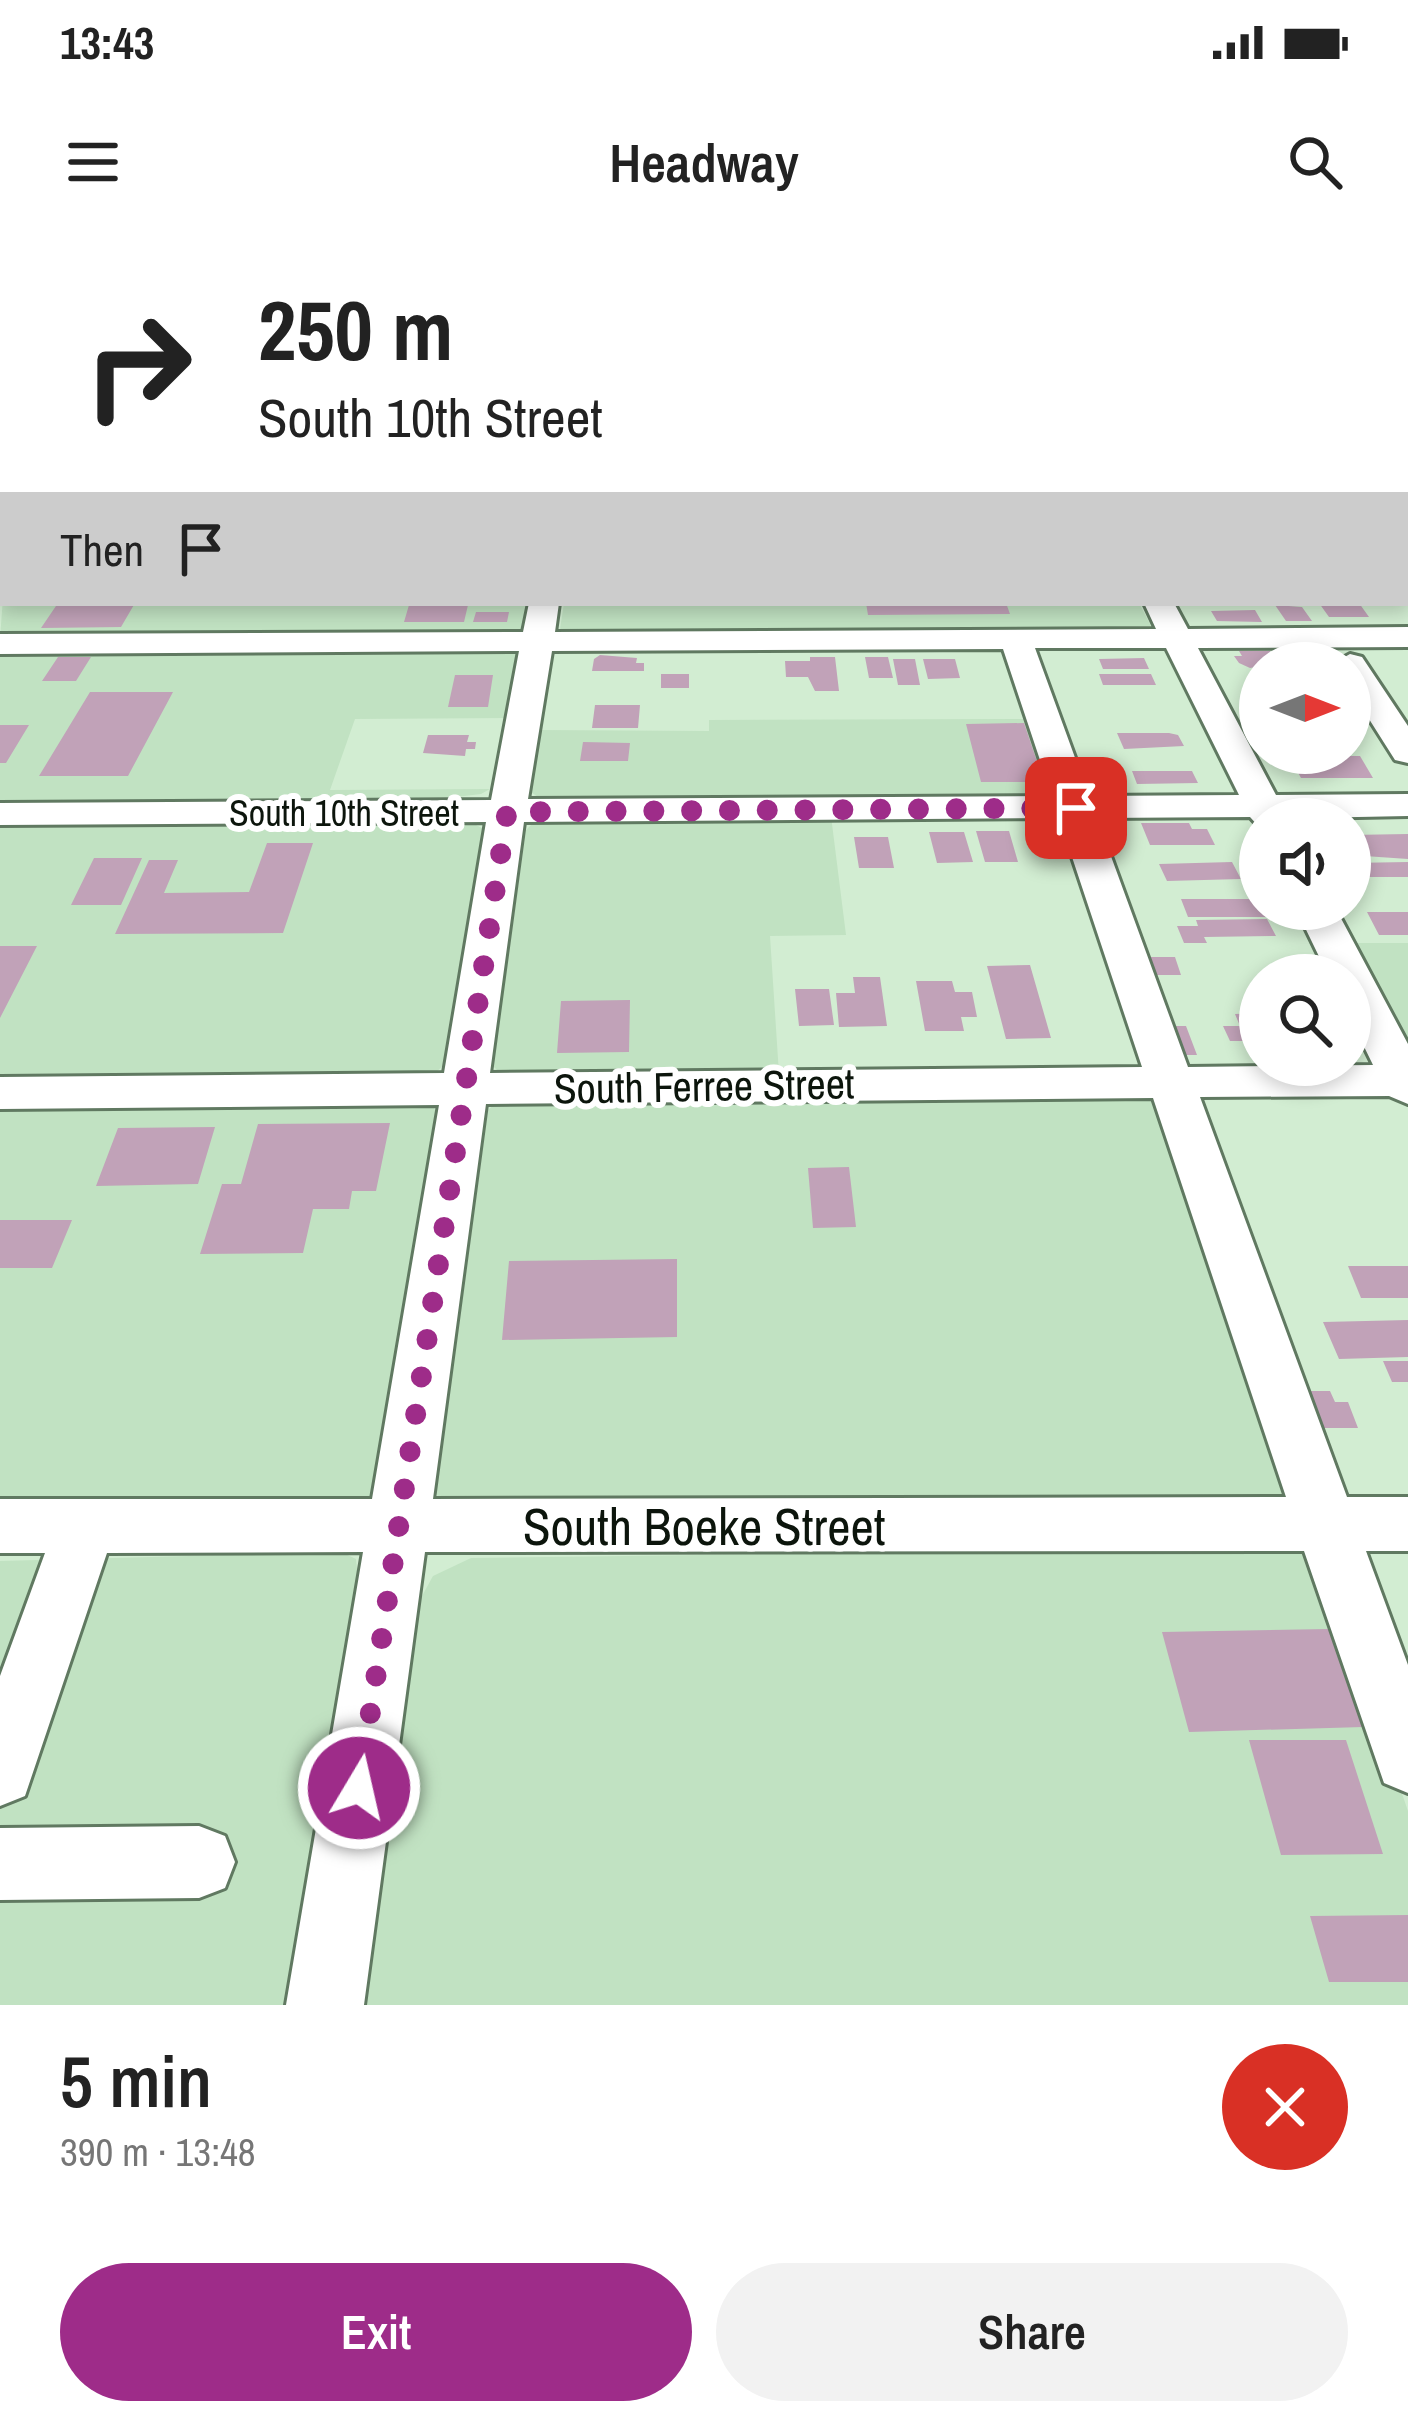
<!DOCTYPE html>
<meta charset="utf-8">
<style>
:root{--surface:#fff;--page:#f2f2f2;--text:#222;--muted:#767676;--accent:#9e2c89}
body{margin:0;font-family:"Archivo Narrow",sans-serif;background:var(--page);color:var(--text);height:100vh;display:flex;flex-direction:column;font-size:45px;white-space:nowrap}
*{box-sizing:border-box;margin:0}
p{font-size:39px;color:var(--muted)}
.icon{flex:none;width:66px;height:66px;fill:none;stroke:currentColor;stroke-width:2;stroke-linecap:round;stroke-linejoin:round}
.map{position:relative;height:1765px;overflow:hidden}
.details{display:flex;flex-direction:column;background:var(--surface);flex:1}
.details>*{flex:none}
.top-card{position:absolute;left:0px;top:0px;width:1410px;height:366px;box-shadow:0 6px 18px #0003;background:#fff;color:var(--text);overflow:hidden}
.needle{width:78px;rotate:90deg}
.controls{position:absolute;left:1239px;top:402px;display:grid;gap:24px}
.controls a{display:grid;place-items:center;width:132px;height:132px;border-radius:50%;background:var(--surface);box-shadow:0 6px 18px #0003;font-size:60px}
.pin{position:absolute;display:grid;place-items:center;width:102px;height:102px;color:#fff;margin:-51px;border-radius:24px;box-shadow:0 6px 18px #0006}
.me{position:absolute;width:132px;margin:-66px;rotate:9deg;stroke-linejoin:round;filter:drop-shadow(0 0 9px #0008)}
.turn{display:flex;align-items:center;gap:42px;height:252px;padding:0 60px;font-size:54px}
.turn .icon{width:156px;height:156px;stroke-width:2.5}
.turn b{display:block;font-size:84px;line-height:102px}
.then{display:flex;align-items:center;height:114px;padding:0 60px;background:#0003;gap:24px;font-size:45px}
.round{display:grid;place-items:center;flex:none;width:126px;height:126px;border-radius:63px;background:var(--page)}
.head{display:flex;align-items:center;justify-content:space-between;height:204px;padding:0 60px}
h1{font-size:72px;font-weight:600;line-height:90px}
.action{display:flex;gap:24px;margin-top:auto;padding:24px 60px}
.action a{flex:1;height:138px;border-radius:72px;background:var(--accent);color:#fff;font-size:48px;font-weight:600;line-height:138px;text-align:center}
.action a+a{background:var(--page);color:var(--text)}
.status{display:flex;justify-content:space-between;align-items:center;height:84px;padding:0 60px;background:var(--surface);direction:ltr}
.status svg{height:33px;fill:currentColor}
header{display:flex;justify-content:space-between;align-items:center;height:156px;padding:0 60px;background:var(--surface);font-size:54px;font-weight:600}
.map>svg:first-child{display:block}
.built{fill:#c1e2c2}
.building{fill:#c1a2b8}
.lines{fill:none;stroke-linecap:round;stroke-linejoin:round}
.minor-casing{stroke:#607961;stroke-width:6}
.minor{fill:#fff;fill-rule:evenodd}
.route{stroke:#9e2c89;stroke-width:21;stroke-dasharray:0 37.8}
.labels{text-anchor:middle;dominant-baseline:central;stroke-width:12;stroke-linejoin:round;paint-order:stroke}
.far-street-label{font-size:36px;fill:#0c150c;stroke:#fff}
.street-label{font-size:42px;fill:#0c150c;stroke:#fff}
.near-street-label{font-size:51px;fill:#0c150c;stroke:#fff}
</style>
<div class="status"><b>13:43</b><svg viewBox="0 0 49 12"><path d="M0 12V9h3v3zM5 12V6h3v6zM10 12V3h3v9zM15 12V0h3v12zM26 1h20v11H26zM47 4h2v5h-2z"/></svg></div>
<header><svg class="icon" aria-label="menu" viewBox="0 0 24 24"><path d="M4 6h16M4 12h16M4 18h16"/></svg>Headway<svg class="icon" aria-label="search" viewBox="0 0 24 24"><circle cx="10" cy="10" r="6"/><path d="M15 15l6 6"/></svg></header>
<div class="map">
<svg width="1408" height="1765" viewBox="0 0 1408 1765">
<rect width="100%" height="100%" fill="#d2edd2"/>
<path class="built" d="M175,0h648l8,3h-659z
M3,358v5h529l-4,24 -7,6 -521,5z
M564,363h575l12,23 -585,7 -6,-4z
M0,409h511l12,5 -10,64 -158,1 -25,71 160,-1 -9,5 -84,10 -261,3 -136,-4z
M1033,479l30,78 -520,3 -14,-9 9,-61 171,1v-11z
M831,576l15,119 -76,1 9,138 -256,2 -23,-3 -7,-7 33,-236 6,-6z
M0,580l470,2 14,7 -40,236 -10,9 -434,7z
M1356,703h52v96z
M1164,855l136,406 -856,7 -8,-15 52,-383 9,-8z
M422,859l11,6 5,13 -68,382 -370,14v-408z
M1317,1307l91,264v194h-1047l55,-398 17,-31 38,-18z
M341,1312l15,7 3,28 -75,418h-284v-444z"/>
<path class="building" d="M58,363h77l-14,24 -80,1z
M866,363h140l4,11 -142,1z
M1319,363h40l10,14h-40z
M409,365h59l-4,17h-60z
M1275,365l27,2 10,14h-26z
M1255,370l7,12 -45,-1 -6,-10z
M476,372h33l-2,10h-34z
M1239,411h31l8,12 -28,5 -11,-5 -5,-7h8z
M600,415l37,3 -1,5h8v8h-52l2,-12z
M58,417h33l-15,24h-34z
M810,417h25l4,34h-24l-7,-14h-22l-1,-16h25z
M865,417h23l5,21h-24z
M1144,418l5,11h-46l-4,-10z
M893,419h22l5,26h-22z
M923,419h32l5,19 -32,1z
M661,434h28v14h-28z
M1099,434h52l5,11h-53z
M455,435h38l-5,32h-40z
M90,452h83l-45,84h-89z
M595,465h45l-2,23h-46z
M1024,483l20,59h-63l-15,-58z
M0,485h29l-23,38h-6z
M1117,493h52l9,2 6,11 -60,3z
M428,495h41l-2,7h9l-1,7h-9l-1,7 -42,-3z
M583,502l47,1 -2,18h-48z
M1289,516h71l13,22h-72z
M1132,531h60l6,12 -61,1z
M1141,583h48l3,6h15l8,16h-65z
M976,591h33l9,31h-33z
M929,592h35l9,30 -36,1z
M1408,594v25l-58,-4v-20z
M854,597h34l6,31h-35z
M267,603h46l-30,90 -168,1 34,-74h29l-14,33 85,-1z
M94,618h48l-21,47h-50z
M1232,622l9,17 -74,2 -8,-17z
M1408,622v15h-56l-2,-4v-10z
M1181,659h79v10l9,8h-81z
M1367,672h41v23h-29z
M1267,679l9,17 -72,1 3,6h-23l-7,-17h21l-2,-6z
M0,706h37l-37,72z
M1147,717h28l6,18h-28z
M1030,725l21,73 -45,1 -19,-73z
M853,737h27l7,49 -48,1 -3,-34h19z
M916,741h36l3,11h17l5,25h-16l3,14h-39z
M795,749h34l5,36 -35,1z
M630,760l-1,52 -72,1 4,-52z
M1260,773v28h-30l-7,-15h17l-5,-12z
M1164,786h22l11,29h-22z
M390,883l-14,68h-24l-3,18h-36l-10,44 -103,1 22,-70h19l17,-60z
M215,887l-17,57 -102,2 22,-58z
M849,927l7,60 -43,1 -5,-60z
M0,980h72l-20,48h-52z
M677,1019v78l-175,3 7,-79z
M1348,1026h60v32h-47z
M1408,1080v37l-69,2 -16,-37z
M1383,1121h25v21h-16z
M1302,1151h28l5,11h13l10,26h-42z
M1329,1389l34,98 -174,5 -27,-100z
M1249,1500h97l37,114 -102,1z
M1408,1675v67h-79l-19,-66z"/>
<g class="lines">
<g class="minor-casing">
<path id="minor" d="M74,0h18v3h-18z
M644,0h18v3h-18z
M824,0h24l2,3h-24z
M943,0h24l2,3h-24z
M1049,0h26l2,3h-26z
M1156,0h25l2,3h-25z
M1201,0h19l2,3h-19z
M1289,0h19l2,3h-19z
M1386,0h20l2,3h-20z
M0,12h3v12h-3z
M3,93v16l-3,1v-16z
M1407,94l1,1v14l-1,-1z
M1407,148h1v14h-1z
M1407,203h1v16h-1z
M1407,252h1v16h-1z
M1407,313h1v18h-1z
M3,337v21l-3,1v-21z
M529,363h30l-4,29 601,-3 -12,-26h30l14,26 220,-2v20l-210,1 78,147 132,-1v22l-148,3v9l-10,-11 -153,1 91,249 185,-2 -23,-47v-43h-22l-32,-66h40l72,135v60l-19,-8 -189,1 147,400h61v54h-42l42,114v128l-24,-10 -80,-232 -879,1 -61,453h-78l77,-453 -256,1 -82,243 -25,10v-130l45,-123h-45v-54h372l67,-394 -439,4v-32l444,-4 42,-251 -486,3v-22l491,-3 28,-149 -519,3v-20l523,-2zM1035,408h131l73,147 -150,1zM1003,409l49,147 -524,3 24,-148zM1059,578l83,249 -652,6 34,-251zM1153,858l133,399 -853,2 53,-395z
M1350,414l12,3 46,69v37l-13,-3 -45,-71v-26h-16z
M199,1586l26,10 10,26 -10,26 -26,10 -199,2v-72z"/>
</g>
<use href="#minor" class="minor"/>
</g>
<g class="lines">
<path class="route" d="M359,1548l148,-976 569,-4"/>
</g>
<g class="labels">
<g class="far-street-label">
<text x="344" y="573">South 10th Street</text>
</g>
<g class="street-label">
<text transform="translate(704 846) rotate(-1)">South Ferree Street</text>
</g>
<g class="near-street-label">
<text x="704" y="1286">South Boeke Street</text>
</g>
</g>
</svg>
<div class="controls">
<a><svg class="needle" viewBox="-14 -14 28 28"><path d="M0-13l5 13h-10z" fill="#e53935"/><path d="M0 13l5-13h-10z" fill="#767676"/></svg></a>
<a><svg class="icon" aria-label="sound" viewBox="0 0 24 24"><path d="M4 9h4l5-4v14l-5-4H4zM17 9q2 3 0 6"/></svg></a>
<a><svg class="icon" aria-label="search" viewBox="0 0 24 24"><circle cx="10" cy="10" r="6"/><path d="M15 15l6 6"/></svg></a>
</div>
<div class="pin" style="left:1076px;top:568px;background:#d93025"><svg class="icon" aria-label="arrive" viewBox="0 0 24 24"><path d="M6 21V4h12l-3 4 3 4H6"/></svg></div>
<svg class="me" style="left:359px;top:1548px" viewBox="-20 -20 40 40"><circle r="17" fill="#9e2c89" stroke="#fff" stroke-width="3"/><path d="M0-11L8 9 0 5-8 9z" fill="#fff"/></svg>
<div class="top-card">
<div class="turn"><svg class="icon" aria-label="right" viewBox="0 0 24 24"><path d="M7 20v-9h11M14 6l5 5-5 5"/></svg><div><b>250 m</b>South 10th Street</div></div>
<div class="then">Then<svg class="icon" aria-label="arrive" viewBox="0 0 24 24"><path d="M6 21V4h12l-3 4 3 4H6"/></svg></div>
</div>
</div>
<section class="details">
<div class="head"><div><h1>5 min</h1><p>390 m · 13:48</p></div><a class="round" style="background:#d93025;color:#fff"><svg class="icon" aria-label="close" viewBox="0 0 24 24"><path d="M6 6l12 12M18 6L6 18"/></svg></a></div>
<div class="action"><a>Exit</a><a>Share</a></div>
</section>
